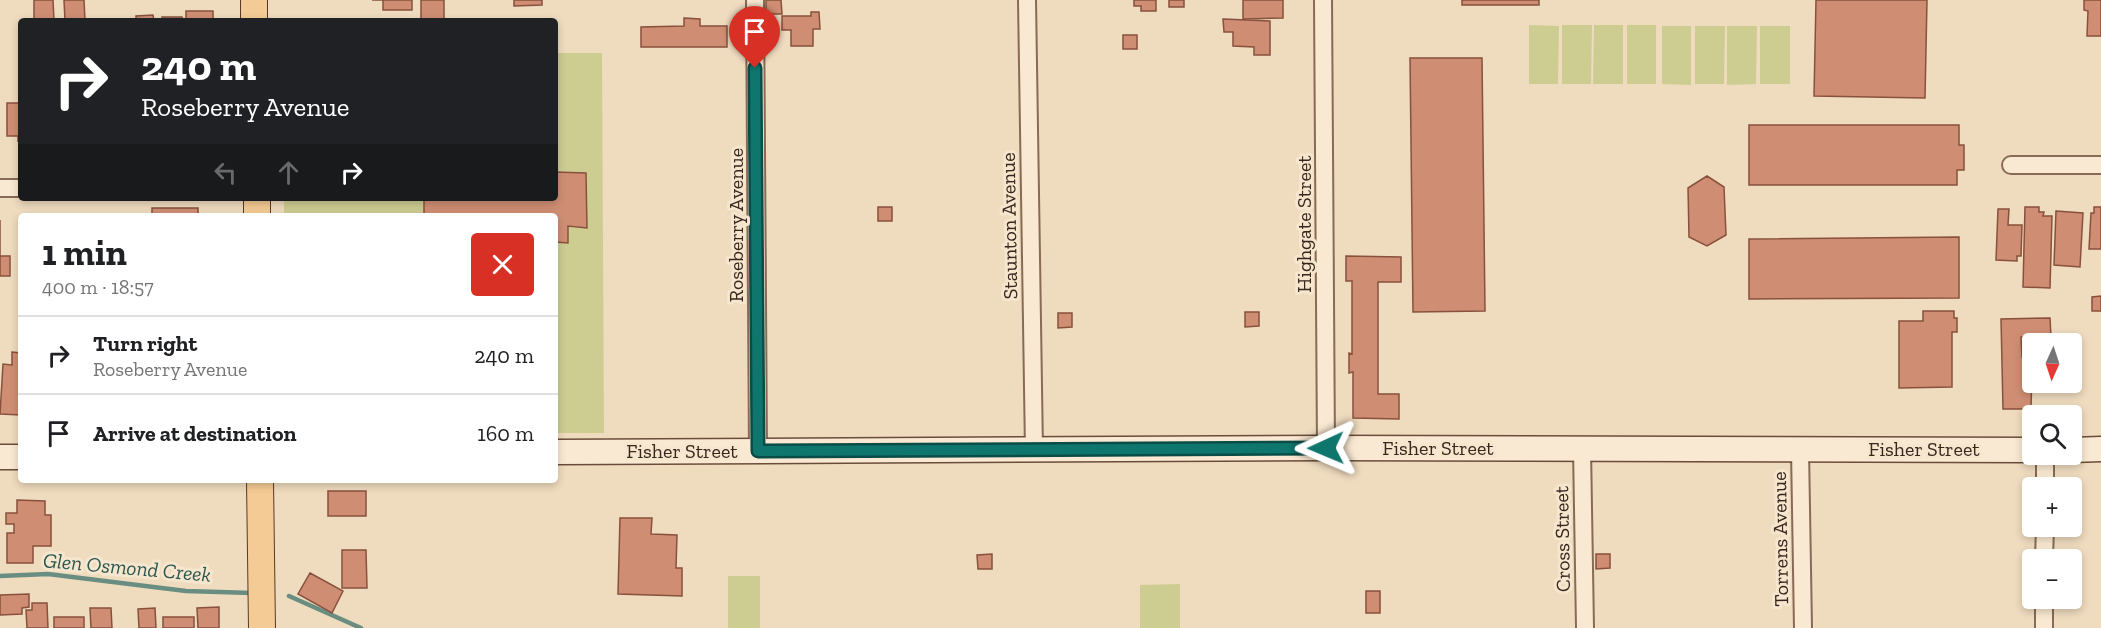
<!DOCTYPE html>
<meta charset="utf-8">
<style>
:root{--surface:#fff;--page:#f6f6f6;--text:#202124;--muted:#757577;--line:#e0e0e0}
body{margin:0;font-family:"Zilla Slab",serif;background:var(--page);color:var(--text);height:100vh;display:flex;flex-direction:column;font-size:22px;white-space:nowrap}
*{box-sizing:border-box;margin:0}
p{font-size:20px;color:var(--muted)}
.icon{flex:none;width:33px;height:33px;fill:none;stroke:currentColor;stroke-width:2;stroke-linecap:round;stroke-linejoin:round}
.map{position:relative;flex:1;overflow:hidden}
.sheet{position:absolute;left:18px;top:213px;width:540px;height:270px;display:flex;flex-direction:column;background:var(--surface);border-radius:6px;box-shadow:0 3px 9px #0003}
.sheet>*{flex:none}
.guide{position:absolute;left:18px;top:18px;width:540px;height:183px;border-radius:6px;box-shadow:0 3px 9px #0003;background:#202124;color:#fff;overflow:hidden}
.needle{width:39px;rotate:183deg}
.tools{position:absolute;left:2022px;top:333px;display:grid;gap:12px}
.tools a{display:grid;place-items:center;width:60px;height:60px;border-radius:6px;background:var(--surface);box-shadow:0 3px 9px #0003;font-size:30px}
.pin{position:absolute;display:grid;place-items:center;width:51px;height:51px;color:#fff;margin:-62px -26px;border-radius:50% 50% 50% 0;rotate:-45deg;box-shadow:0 0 6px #0007}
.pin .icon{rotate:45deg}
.me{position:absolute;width:66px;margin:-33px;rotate:269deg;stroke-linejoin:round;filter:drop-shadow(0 0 4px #0008)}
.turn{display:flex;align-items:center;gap:21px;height:126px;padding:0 24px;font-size:27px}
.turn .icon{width:78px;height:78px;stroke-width:2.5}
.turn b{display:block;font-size:42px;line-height:51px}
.lanes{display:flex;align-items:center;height:57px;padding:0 24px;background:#0003;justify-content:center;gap:30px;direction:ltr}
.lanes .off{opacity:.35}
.round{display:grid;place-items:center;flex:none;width:63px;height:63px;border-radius:6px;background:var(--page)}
.overview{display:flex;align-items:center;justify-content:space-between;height:102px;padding:0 24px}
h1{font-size:36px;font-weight:700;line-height:45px}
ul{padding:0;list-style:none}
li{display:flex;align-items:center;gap:18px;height:78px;padding:0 24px;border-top:2px solid var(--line)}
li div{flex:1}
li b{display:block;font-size:22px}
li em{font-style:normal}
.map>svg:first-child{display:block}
.green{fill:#cdcd92}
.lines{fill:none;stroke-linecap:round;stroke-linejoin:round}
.stream{stroke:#698e81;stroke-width:4.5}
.building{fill:#cf8e73;stroke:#88513c;stroke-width:1.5}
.street-casing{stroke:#886b56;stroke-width:20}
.secondary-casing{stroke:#6a4c3a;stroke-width:27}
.primary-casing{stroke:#553a2b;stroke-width:28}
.street{stroke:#fae9d2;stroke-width:16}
.secondary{stroke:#fae9d2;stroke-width:24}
.primary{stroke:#f4cb94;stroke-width:26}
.route-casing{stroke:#0a4d48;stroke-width:15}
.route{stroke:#0f766e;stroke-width:10}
.labels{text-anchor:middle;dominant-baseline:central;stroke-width:6;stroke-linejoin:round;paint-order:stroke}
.street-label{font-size:20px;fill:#37261c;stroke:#f6e6ce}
.water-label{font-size:21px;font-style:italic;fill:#2a574f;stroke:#f6e6ce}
</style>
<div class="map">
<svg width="2101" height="628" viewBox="0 0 2101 628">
<rect width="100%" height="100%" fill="#efdbbe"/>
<path class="green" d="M1529,25l30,1 -1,58h-29z
M1562,25h30l-1,59h-29z
M1594,25h29v59h-30z
M1627,25h29v59h-29z
M1662,26h29v59l-29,-1z
M1695,26h30l-1,58h-29z
M1727,26h30l-1,58 -29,1z
M1760,26h30v58h-30z
M555,53h47l2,380h-49v-217h-271v-18h271z
M728,576h32v52h-32z
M1180,584v44h-40v-43z"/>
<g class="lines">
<path class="stream" d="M0,576l48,-2 138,17 66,2
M289,596l72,32"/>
</g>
<path class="building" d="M34,0h19l1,21h-20z
M64,0h20l1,21h-20z
M372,0h40v10h-29v-10z
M421,0h23v21h-23z
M514,0h28v5l-28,1z
M766,0h15l1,14h-16z
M1134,0h22v11h-15v-5h-7z
M1169,0h15v7h-15z
M1243,0h40v18l-40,1z
M1462,0h77v5h-77z
M1816,0h111l-2,98 -111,-2z
M2084,0h17v36h-14l1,-25 -4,-1z
M186,11h27v10h-27z
M811,12h8l1,17h-7v17h-22v-16h-9v-14h29z
M153,15l1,6h-18v-5z
M162,17h20l1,4h-21z
M684,18l16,1v7h27v21h-86v-20l43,-1z
M1223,19l47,2v34h-16v-8l-21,-1v-14h-9z
M1123,35h14v14h-14z
M1410,58h72l3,253 -72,1z
M7,103h14v38h-3v-5h-11z
M1749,125h210v20h5v25h-7v15h-208z
M555,172l31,1 1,55 -19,-2v17l-13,-1v-26l-131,-1v-17h131z
M1707,176l17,11 2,48 -19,11 -18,-9 -1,-49z
M878,207h14v14h-14z
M2025,207h14v5h5l-1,4h9l-2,72 -27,-1z
M2094,207h7v42h-12l2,-36h3z
M152,208h46v8h-46z
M1998,209h11l-1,16h14l-1,31h-4v5l-21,-1z
M2056,211l27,2 -3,54 -26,-2z
M19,218h2v65h-1z
M0,220v36h10v20h-10z
M1959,237v61l-210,1v-60z
M1346,256l55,1v25h-23v112h21v25l-46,-1v-46l-4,1v-20l3,1v-73h-6z
M2101,296v15h-9v-14z
M1923,311h31v7h3v14h-5v55l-53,1v-67h24z
M1245,312h14v14l-14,1z
M1058,313h14v14l-14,1z
M2050,318l1,19h-30l1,20h5v14h5l-1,38h-28l-2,-90z
M12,352l9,1v62l-21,-1 3,-50 9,1z
M328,491h38v25h-38z
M17,500l28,1v14h6v31h-18v17h-26v-30h7v-9h-8v-11h11z
M620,518h32l-1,16 26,1 -1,33h6v28l-64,-2z
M342,550h24l1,38h-25z
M992,554v15h-14l-1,-14z
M1596,554h14v14l-14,1z
M310,573l33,18 -11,22 -34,-19z
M1366,591h14v22h-14z
M29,594v13l-7,1v6l-22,1v-20z
M32,603h15l1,25h-21l-1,-18h6z
M219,607v21h-21l-1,-20z
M90,608h21l1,20h-21z
M155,608l1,20h-17l-1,-19z
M54,617h30v11h-30z
M163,617h31v11h-31z"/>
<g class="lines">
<g class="street-casing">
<path id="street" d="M755,0l3,451
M1027,0l7,451
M1323,0l3,448
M2011,165h90
M0,188h21
M1582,448l3,180
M1800,449l3,179
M2045,454v34
M2044,560l1,-34
M2044,628v-30"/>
</g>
<g class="secondary-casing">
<path id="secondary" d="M2072,450l29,-1
M555,452l771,-4 706,2
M0,457h21"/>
</g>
<g class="primary-casing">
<path id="primary" d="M254,0v21
M257,198v18
M260,480l2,148"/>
</g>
<use href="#street" class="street"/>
<use href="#secondary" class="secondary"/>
<use href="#primary" class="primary"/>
</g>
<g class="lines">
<g class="route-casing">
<path id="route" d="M755,68l3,383 568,-3"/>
</g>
<use href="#route" class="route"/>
</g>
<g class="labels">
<g class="street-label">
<text transform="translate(1304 224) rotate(-90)">Highgate Street</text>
<text transform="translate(736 225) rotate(-90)">Roseberry Avenue</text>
<text transform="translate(1009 226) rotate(-91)">Staunton Avenue</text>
<text x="1438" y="448">Fisher Street</text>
<text x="1924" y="449">Fisher Street</text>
<text x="682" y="451">Fisher Street</text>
<text transform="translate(1562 539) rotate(-91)">Cross Street</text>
<text transform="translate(1780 539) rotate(-91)">Torrens Avenue</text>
</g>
<g class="water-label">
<text transform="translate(127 567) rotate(5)">Glen Osmond Creek</text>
</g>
</g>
</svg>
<div class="tools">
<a><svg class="needle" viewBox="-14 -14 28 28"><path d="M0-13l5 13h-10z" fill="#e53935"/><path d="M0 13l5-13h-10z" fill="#757577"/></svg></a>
<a><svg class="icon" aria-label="search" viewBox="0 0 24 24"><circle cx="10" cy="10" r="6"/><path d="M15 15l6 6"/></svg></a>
<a>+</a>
<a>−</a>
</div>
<div class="pin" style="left:755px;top:68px;background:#d93025"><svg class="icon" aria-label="arrive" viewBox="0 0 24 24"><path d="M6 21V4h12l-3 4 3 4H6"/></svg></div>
<svg class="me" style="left:1326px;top:448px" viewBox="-20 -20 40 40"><path d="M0-17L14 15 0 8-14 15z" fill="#0f766e" stroke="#fff" stroke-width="4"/></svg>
<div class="guide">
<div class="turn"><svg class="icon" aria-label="right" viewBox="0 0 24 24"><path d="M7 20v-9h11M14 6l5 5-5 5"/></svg><div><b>240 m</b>Roseberry Avenue</div></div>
<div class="lanes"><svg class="icon off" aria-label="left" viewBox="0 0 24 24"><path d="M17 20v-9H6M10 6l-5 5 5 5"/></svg><svg class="icon off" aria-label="ahead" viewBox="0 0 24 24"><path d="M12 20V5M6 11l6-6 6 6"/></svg><svg class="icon" aria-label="right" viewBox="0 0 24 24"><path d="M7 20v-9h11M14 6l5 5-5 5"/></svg></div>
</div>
<section class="sheet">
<div class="overview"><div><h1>1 min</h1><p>400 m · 18:57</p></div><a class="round" style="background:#d93025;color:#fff"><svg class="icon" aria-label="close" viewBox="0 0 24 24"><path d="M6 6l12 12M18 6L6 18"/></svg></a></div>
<ul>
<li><svg class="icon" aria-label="right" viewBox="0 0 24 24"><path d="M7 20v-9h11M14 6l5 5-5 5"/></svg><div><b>Turn right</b><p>Roseberry Avenue</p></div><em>240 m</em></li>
<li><svg class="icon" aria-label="arrive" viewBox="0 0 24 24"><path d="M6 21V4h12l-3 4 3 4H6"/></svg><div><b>Arrive at destination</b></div><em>160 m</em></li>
</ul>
</section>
</div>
